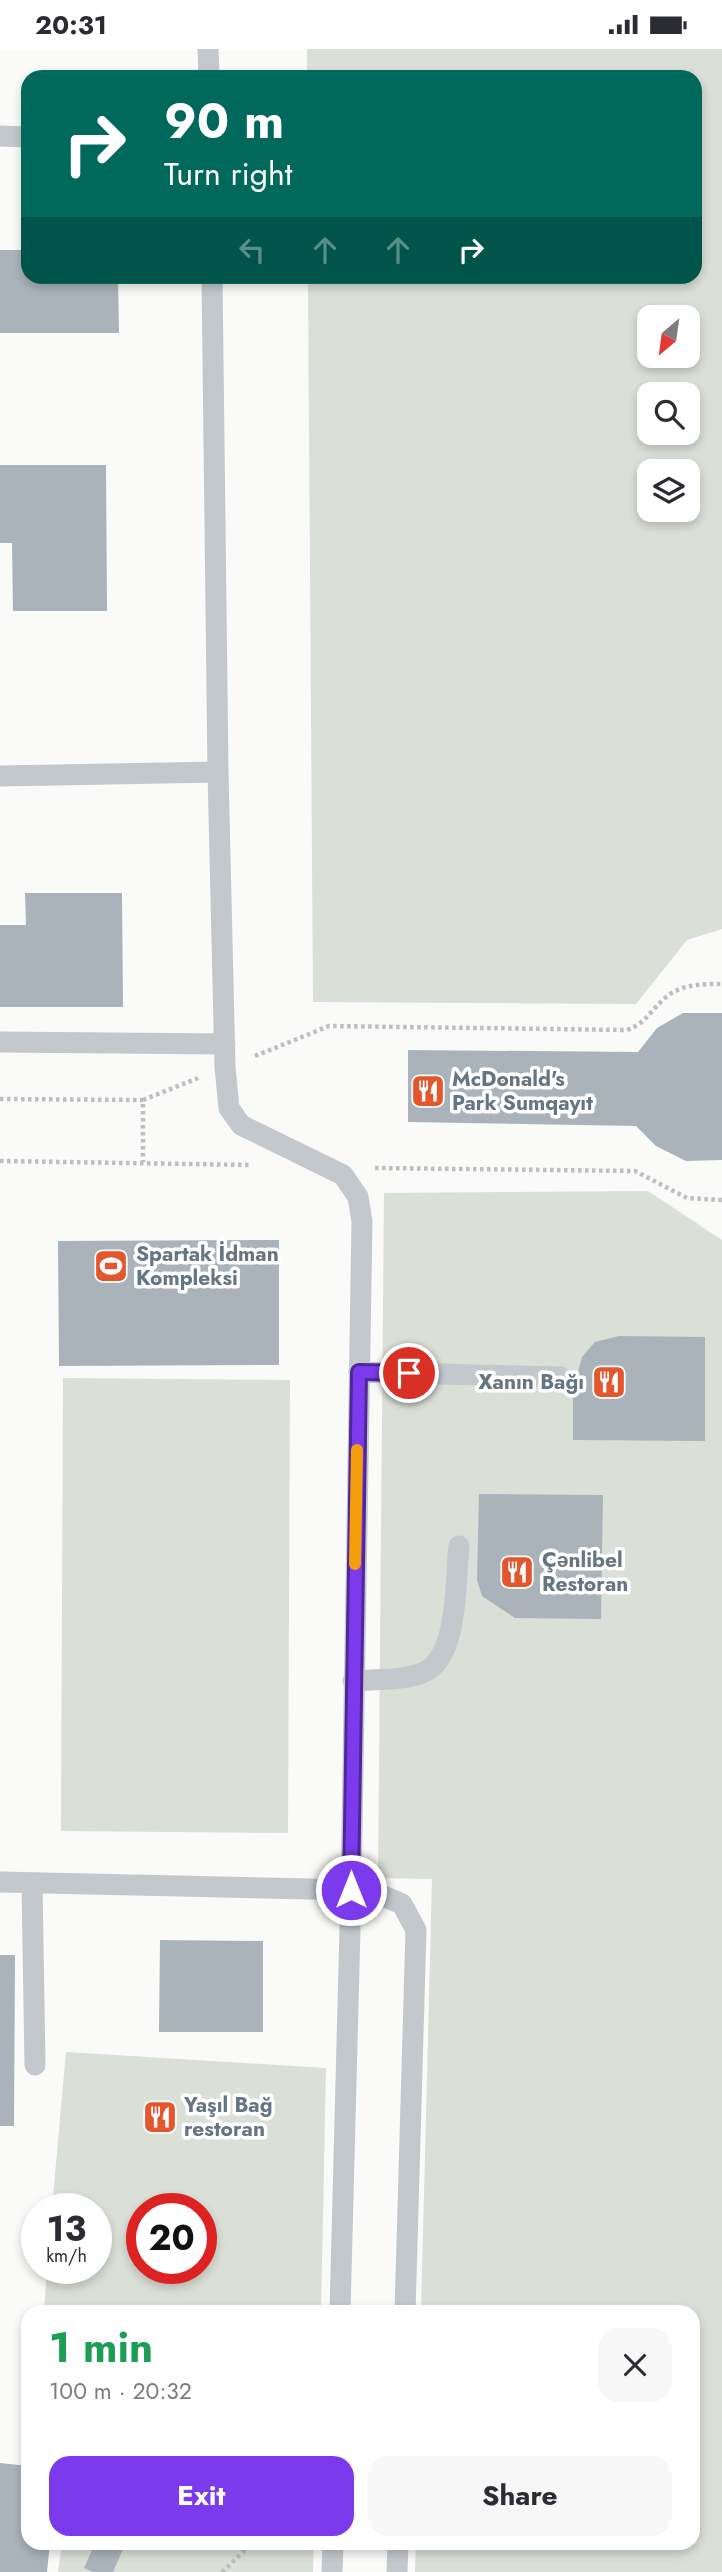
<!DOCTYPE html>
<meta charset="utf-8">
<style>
:root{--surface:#fff;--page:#f7f7f7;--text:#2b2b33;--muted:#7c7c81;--accent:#7c3aed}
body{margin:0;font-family:Jost,sans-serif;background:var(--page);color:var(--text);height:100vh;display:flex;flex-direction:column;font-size:26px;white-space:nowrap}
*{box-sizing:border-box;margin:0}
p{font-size:23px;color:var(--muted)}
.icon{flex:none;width:38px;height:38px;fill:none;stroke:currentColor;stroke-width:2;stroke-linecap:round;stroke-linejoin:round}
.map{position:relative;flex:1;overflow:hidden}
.drawer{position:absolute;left:21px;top:2256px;width:679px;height:245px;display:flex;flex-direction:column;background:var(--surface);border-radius:21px;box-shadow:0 4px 10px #0003}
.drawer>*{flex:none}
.banner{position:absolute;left:21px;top:21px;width:681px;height:214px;border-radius:21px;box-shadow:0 4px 10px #0003;background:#00695c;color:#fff;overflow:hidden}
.needle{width:46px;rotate:209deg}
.tools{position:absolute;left:637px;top:256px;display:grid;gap:14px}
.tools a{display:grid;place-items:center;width:63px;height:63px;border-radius:14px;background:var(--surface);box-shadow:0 4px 10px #0003;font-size:35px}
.speed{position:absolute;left:21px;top:2144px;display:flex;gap:14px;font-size:35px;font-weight:700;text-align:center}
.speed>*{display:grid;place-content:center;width:91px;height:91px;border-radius:50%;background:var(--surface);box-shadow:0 4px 10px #0003;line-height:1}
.speed small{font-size:18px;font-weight:400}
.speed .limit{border:10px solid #d22;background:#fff;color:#111}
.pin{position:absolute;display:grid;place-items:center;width:60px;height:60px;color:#fff;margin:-30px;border:4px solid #fff;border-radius:50%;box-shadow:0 2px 7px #0007}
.me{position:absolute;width:77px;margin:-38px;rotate:0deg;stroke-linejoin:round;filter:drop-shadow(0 0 5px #0008)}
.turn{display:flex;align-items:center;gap:24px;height:147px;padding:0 28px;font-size:32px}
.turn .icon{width:91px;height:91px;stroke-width:2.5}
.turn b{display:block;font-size:49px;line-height:60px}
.lanes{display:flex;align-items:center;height:66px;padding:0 28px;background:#0003;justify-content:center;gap:35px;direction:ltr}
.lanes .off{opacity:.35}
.round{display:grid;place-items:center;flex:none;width:74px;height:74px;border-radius:21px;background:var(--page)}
.headline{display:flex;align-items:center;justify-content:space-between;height:119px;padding:0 28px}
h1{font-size:42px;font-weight:700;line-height:52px;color:#1e9e55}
.action{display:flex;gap:14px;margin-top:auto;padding:14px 28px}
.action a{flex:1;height:80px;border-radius:21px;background:var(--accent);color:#fff;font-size:28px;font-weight:700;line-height:80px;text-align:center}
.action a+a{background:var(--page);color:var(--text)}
.status{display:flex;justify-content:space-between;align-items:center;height:49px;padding:0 35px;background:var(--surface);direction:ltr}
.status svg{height:19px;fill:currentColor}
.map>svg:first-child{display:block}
.green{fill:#dadfd7;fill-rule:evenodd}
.building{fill:#aab3b9}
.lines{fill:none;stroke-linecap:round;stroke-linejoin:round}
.path{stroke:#bbbfc2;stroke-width:4.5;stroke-dasharray:3.5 3.5;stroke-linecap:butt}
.lane{stroke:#c3c8cc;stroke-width:21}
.route-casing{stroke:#51269a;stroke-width:18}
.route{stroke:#7c3aed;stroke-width:12}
.slow{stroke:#f59e0b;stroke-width:12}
.labels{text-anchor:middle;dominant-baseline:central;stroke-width:7;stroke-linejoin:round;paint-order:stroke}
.poi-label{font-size:21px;font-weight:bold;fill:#657683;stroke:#fff;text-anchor:start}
</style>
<div class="status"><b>20:31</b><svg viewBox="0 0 49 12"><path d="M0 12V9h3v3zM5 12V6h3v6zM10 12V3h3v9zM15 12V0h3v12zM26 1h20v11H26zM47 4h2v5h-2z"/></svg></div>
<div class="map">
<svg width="722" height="2523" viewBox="0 0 722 2523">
<rect width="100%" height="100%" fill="#fafaf8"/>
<path class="green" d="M307,0h415v880l-35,11 -51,64 -323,-2 -5,-725h387v-200h-388zM649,268h39v38h-39zM649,345h39v38h-39zM649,422h39v38h-39z
M648,1142l74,49v1332h-307l1,-29h277v-231h-272l11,-433 -54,-1 6,-685z
M63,1329l227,2 -2,453 -227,-2z
M66,2003l260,16 -5,244h-277l3,-44h49v-59l-44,-1zM142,2160h59v59h-59z
M62,2494h252l-1,29h-255z"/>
<path class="building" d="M22,168h6v60h90l1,56h-119v-83h21z
M0,416h106l1,146h-94l-1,-68h-12z
M25,844h97l1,114h-123v-82h26z
M683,964h39v147l-36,1 -30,-15 -20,-20 -228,-4v-72l230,2 19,-24z
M279,1191v125l-220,1 -1,-125z
M619,1287l86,1v104l-132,-1v-50l9,-33 13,-15z
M479,1445l124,1 -2,124 -86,-1 -33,-22 -5,-16z
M160,1891l103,1v91h-104z
M0,1906h15l-1,171h-14z
M0,2414l28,3v77h22l-3,29h-47z
M95,2494l30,2 -12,27h-20l-9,-4z"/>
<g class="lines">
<path class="path" d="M255,1007l74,-30 298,4c18,-6 24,-20 38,-32 16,-14 37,-14 57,-14
M0,1050l143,1v62
M143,1051l55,-22
M0,1112l251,4
M375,1119l260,3 52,27 35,2
M222,2523l31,-29"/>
<path class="lane" d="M208,0l1,28
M0,87l28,1
M212,228l6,495 7,295 4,41 12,17 102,50 15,22 4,24 -11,669 -11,422
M0,727l218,-4
M0,993l225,2
M359,1323l202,5
M353,1632c21,-2 52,0 71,-9 35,-15 31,-92 35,-126
M0,1833l351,8 30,5 21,9 14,26 -11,382
M32,1834l3,182
M332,2523l1,-29
M397,2523l1,-29"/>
</g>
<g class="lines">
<g class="route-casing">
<path id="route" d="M351,1841l8,-518 50,1"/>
</g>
<use href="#route" class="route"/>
<path class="slow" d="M355,1515l2,-114"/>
</g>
<defs>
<g id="restaurant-square" transform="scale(1.75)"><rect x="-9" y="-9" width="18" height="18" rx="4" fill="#e4572e" stroke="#fff"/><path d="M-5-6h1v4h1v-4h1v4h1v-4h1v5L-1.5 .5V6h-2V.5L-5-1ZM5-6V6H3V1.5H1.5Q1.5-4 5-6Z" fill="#fff"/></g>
<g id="stadium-square" transform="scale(1.75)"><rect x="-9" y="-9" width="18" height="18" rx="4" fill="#e4572e" stroke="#fff"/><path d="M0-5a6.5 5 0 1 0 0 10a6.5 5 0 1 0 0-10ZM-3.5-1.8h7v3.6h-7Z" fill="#fff"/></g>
</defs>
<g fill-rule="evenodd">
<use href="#restaurant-square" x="428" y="1042"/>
<use href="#stadium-square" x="111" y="1217"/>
<use href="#restaurant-square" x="609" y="1333"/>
<use href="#restaurant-square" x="517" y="1523"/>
<use href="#restaurant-square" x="160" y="2068"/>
</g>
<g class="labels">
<g class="poi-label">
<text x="452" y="1030">McDonald's<tspan x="452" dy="24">Park Sumqayıt</tspan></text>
<text x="136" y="1205">Spartak İdman<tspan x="136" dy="24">Kompleksi</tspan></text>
<text x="584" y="1333" text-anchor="end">Xanın Bağı</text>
<text x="542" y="1511">Çənlibel<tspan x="542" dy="24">Restoran</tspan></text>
<text x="184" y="2056">Yaşıl Bağ<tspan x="184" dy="24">restoran</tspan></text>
</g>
</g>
</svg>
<div class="tools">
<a><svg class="needle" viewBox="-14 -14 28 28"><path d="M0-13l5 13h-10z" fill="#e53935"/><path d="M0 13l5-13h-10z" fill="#7c7c81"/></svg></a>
<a><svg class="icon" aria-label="search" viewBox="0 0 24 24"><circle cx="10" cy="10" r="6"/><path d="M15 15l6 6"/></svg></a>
<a><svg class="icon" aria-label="layers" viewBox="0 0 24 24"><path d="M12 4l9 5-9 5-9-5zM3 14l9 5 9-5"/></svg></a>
</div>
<div class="speed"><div>13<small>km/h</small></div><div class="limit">20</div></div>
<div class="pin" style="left:409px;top:1324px;background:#d93025"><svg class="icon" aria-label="arrive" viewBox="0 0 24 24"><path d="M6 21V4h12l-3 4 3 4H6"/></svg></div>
<svg class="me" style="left:351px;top:1841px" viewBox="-20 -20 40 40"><circle r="17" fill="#7c3aed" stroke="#fff" stroke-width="3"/><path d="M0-11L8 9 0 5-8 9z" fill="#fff"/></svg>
<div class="banner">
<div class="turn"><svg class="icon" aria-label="right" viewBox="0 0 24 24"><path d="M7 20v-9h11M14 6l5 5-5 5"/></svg><div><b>90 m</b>Turn right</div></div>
<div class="lanes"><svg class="icon off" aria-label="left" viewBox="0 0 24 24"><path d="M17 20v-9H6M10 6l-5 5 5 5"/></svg><svg class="icon off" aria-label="ahead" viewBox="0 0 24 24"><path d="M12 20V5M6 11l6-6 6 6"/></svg><svg class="icon off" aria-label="ahead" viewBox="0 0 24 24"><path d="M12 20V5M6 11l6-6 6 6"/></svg><svg class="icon" aria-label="right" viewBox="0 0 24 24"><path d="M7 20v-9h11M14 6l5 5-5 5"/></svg></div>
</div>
<section class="drawer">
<div class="headline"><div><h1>1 min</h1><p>100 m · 20:32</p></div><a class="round"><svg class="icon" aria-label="close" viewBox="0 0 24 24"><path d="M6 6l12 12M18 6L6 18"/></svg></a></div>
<div class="action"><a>Exit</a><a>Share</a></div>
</section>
</div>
